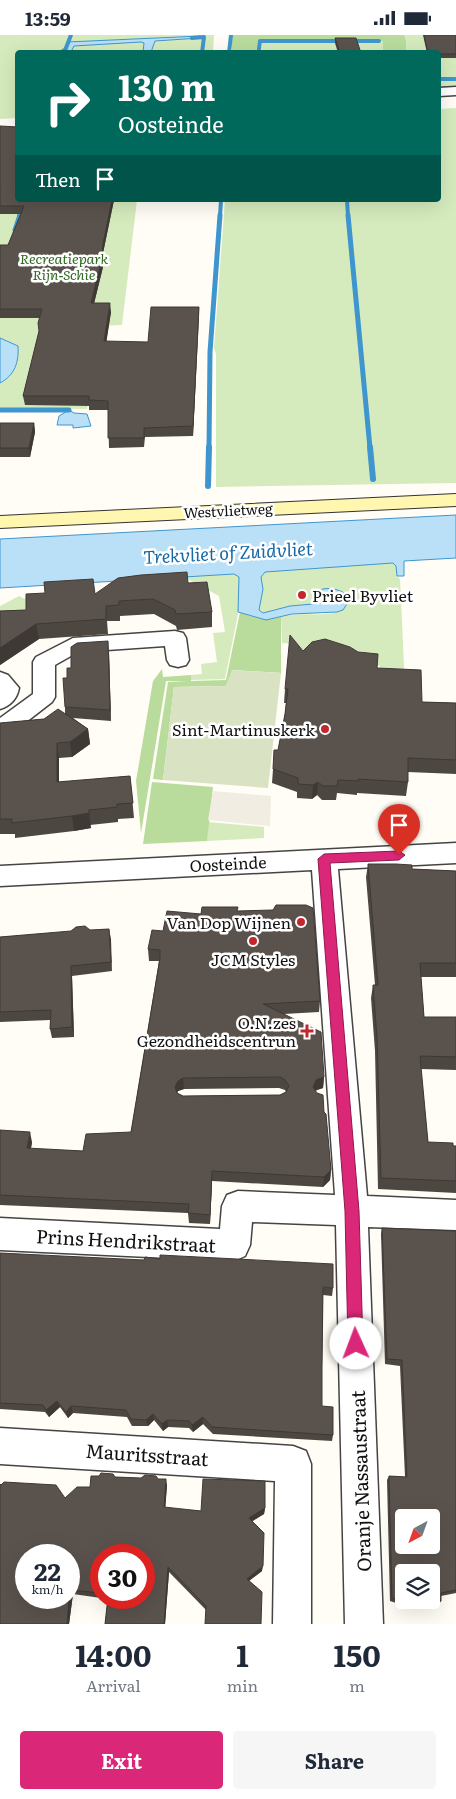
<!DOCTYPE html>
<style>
:root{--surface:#fff;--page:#f6f6f7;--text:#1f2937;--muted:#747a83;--accent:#db2777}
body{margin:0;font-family:Literata,serif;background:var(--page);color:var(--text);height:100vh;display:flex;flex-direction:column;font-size:19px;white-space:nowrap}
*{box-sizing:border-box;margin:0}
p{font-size:16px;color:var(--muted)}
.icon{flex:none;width:28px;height:28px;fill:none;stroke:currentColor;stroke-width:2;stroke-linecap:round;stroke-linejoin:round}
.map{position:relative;height:1589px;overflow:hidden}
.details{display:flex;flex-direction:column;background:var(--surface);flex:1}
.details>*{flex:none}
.banner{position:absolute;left:15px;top:15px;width:426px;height:152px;border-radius:5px;box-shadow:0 5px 20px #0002;background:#00695c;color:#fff;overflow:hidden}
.needle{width:32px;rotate:221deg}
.buttons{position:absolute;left:395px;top:1474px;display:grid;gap:10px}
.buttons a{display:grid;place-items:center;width:45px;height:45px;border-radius:5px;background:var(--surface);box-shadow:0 5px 20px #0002;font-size:25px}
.speed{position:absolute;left:15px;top:1509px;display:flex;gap:10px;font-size:25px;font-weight:700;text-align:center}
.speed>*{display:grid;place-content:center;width:65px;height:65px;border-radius:50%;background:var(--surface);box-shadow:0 5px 20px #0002;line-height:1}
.speed small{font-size:12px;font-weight:400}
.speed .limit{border:8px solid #d22;background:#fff;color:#111}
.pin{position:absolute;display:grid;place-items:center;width:42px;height:42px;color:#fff;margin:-51px -21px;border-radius:50% 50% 50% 0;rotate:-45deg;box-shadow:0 0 5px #0007}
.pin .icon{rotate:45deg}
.me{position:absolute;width:55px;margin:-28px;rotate:358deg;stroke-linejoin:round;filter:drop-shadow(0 0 4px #0008)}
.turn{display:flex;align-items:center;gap:18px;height:105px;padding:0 20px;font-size:22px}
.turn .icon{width:65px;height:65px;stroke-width:2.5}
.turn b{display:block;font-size:35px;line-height:42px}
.then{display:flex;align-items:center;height:48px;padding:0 20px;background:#0003;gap:10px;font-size:19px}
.eta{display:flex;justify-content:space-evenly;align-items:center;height:85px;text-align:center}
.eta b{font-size:30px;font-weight:700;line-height:35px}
.cta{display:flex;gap:10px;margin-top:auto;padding:10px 20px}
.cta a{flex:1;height:58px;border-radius:5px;background:var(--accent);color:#fff;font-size:20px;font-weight:700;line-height:58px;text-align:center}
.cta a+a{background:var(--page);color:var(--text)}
.status{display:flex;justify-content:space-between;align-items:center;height:35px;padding:0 25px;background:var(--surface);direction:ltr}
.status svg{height:14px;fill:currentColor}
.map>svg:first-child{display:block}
.green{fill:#d5ebbd}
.forest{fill:#b9dc9c}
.cemetery{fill:#d9e3c4}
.plaza{fill:#f1ede2}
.water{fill:#b9e0f7;stroke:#3f96cf}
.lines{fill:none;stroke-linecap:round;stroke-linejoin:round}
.stream-far2{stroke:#3f96cf;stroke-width:4}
.stream-far1{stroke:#3f96cf;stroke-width:5}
.stream{stroke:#3f96cf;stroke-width:6}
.street-casing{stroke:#444;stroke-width:3}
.secondary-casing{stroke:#333;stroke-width:2}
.street{fill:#fff;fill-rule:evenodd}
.secondary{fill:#fff6b0;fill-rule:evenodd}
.wall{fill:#4d4742;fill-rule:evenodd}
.shaded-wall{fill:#3f3936}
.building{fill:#5a524d;stroke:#3f3936;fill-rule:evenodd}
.route{fill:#db2777;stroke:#8e194d}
.poi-dot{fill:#c4262e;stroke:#fff;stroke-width:2}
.labels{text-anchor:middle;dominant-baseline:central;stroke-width:5;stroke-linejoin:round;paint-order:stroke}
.far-park-label{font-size:14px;font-style:italic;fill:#2f6b1f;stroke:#fff}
.far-street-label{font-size:14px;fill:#111;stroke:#fff}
.poi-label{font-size:16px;fill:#111;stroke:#fff;text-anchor:end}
.street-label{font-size:16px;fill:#111;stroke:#fff}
.water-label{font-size:18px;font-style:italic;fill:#1768a6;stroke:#fff}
.near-street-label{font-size:19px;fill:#111;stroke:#fff}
</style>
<div class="status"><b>13:59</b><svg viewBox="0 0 49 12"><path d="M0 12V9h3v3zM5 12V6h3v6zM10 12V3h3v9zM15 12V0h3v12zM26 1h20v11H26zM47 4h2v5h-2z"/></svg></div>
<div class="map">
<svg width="456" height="1589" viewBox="0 0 456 1589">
<rect width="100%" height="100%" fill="#fffdf5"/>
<path class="green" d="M0,0h214l-1,17 -195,1 -1,65 -17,1z
M397,0h59v53l-17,1v-36h-189l11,-2 1,-10 118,1z
M456,73v375l-240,4v-133l-2,-6 11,-148h214v-91z
M0,97l18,68h119l-15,125 -23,1 -12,83 -87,-1z
M393,528l3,3 1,10 3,3 6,131 -25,-2 -1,-42 -72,-11 -13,-11 -13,-1 -1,-26c20,-6 45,1 62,-7l-17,-15 3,6 -5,2 -34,3 -27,7 -4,-3 4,-21 -2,-12 4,-5z
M234,539l5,3 -1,37 -13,65 -34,1v-5l11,-1 -1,-10 16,-2 -4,-29 12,-1 -6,-36 -35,-19z
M19,561l18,9 -37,20v-19z
M208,787l56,5v11l-57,3z"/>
<path class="forest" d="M232,0h172l2,6v10h-23v-10l-124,-1 -2,11 -25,2z
M240,577c15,6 25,9 41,5v56l-48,-3 -7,16 -52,1 -11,93 -10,-1 15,-97 20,-1h-22l-25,152 -5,-52 17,-100 9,-12 1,8 28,-2v6l35,-1z
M152,747l61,5 -6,54 -64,3z"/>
<path class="cemetery" d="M232,635l49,3 -13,115 -105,-8 11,-93 52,-1z"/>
<path class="plaza" d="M213,756l58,5 -1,30 -62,-6z"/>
<path class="water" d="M201,1l-1,2 -45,3 -4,11h-8l1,-9 -3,-1 -67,4 -3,6h-13l7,-4 2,-6z
M0,303l18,8c1,16 -3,29 -18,37z
M69,375l5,3 13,1 4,12 -18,2v-3h-16l2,-9z
M456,480v43l-52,3v15h-7l-1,-10 -3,-3 -128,9 -4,5 2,12 -4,21 4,3 27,-7 34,-3 5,-2v-3l-11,-7c8,-5 22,-2 29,4l2,6 -6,9 -6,2 -45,2 -26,6 -28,-8 1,-35 -5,-3 -234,14v-49z"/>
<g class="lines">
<path class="stream-far2" d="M192,3l12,-1 -2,16
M259,14l1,-8h119
M64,18l7,-18
M229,18l2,-18
M439,44h17
M347,165l1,16
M19,181l5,-16
M220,181l1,-16"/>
<path class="stream-far1" d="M348,180l22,233
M15,195l5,-15
M0,375h69
M209,413l1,-96 10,-137"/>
<path class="stream" d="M370,412l3,32
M208,451l1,-39"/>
<g class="street-casing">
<path id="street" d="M456,52v8l-17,1v-8z
M175,596l8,2 3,5 3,22 -3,5 -8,2 -8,-2 -3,-5 -2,-14 -87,6 -23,13v32l-3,5 -40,31 -12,2v-17l33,-24v-32l3,-5 37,-19z
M0,637l8,3 11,13c-2,11 -9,18 -19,21z
M456,808v20l-118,6 29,327 89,4v30l-88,-3 15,397h-38l-9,-399 -84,-3 -2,23 -5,11 -11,5 -234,-11v-32l220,11 2,-23 5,-11 11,-4 97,4 -23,-325 -312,16v-20z
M0,1393l293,18 13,5 5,13v160h-38l2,-143 -275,-17z"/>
</g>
<g class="secondary-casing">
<path id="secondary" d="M456,459v12l-456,22v-12z"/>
</g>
<use href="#street" class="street"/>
<use href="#secondary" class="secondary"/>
</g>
<path class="wall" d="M423,0h33v23h-17v-5h-12z
M335,3l26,15h-23l-3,-10z
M0,91l18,74h96l-11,53v14l-9,36 17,9 -5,30h42l51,-35 -6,129 -48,1 -1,10 -35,1 -1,-38h-19v-4l-64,-1 -2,-9 16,-65 1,-13h-40v-73h8l13,-31h-21z
M0,388h34l1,9 -5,25h-30z
M188,548l24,29v15l-35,3 -1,-4 -22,-12 -34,2v5h-13l1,13 -69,5 -39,26v-54l26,-1 69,-16z
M303,616l74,17 45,34 34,1v71l-48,-2v10l-2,14 -49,-3v2l-20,-2 -1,7h-14l-5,-5 -5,4 -15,-1v-6l-25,-9 1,-14 5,-19 7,-36 1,-11h-2l1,-14z
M109,617l2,69 -38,-3 15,11 2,15 -18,13 -13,1v24l71,-6 4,42 -16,1v3l-28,3 1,3 -17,3 -59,7v-4h-15v-111l44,-4 21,-5v-7l2,-29 4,-10z
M368,829l44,5 44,2v106h-35l3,40h32v53l-35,-1 7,73 28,4v47l-78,-4 -3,-138 -4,-53 2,-13h2l-9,-108z
M238,876l82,90 -1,11 -35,2 40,63 -1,11 -8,3 9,21 7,58 -1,10 -7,7 -111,-6 -2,43 -21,-1 -1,-10 -188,-8v-75l32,12 -1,7 52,2 48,-19 28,-171h-10l-1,-12 15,-18 38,-17zM279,1053l6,2 1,2 -6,3 -97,1 -6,-3 1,-2 6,-2z
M109,894l3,42 -40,5 2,61 -22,1 -2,-9v-9l-50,2v-85z
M382,1193l74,3v362l-15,3v5l-2,3 -24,5 -25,-8 -3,-121 2,-4 16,1 -5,-111 -15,-2 -4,-130z
M0,1218l333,35 -1,8 -9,-1 -1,72v39l11,29 -1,6 -119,-7 -10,-10 -10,8 -4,-4 -21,-1 -5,4 -9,-11 -6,6h-16l-5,-9 -54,-4 -5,5 -8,-11 -11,10 -4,-5 -45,-3z
M115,1442l43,2 9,6 -2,23 36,3 64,-3 -1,6 -12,7 10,50 -13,10 -43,29 -37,-38 -4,52h-60l3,-25 -35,-5 -4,30h-69l65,-126zM101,1520l43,42h-43z"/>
<path class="shaded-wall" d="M112,165h2l-11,53v14l-11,45 -1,-9z
M110,268l1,9 -6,39 -1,-10z
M199,272v9l-6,120v-10z
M34,388l1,9 -5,25 -1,-9z
M36,589l3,15 -39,26v-17z
M108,606l1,11 2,69 -1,-11z
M88,694l2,15 -18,13 -2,-15z
M57,708l2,15v39l-2,-15z
M318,747l-1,13 -5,4 1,-14z
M89,775l2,18 -17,3 -2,-15z
M109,894l2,10 1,32 -1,-9z
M71,931l1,10 2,61 -2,-10z
M324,1042l-1,11 -8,2 -2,-3 3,-7z
M183,1043l1,11 -6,2 -3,6v-10l3,-6z
M30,1097l2,10 -3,16 -2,-10z
M331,1135l-1,10 -7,7 1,-10z
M212,1136v10l-2,43v-9z
M57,1366l3,6 -11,10 -3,-7z
M71,1371l2,7 -5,5 -2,-6z
M153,1379l1,6 -6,6 -2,-6z
M203,1382v7l-10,8 -1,-7z
M167,1385l1,7 -5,4 -1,-7z
M166,1444l1,6 -2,28 -1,-6z
M265,1473l-1,6 -16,10 1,-6z
M263,1531l-1,5 -16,12 1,-4z
M168,1532l1,5 -4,52h-1z
M70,1555l3,4 -4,30h-2z"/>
<path class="building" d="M424,0h32v19h-17v-1h-11z
M335,3h21l5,15h-21z
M0,91l18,1v73h94l-9,44 -1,15 -11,44h19l-6,38 44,1 3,-35h48l-6,119 -49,2v10h-36v-37l-19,-1v-4h-66l16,-65 -1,-8 4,-14h-42v-64h8l16,-39h-24z
M0,388h34l-5,25h-29z
M187,537l1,11 19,-1 5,30 -36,2 -1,-4 -22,-11 -34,2v4l-13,1v13l-70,5 -36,24v-37l26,-1v-16l19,-1 -1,-11 49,-3 2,15 23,-16 23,-3z
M290,600l13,16 9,-9 13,-3 25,8 8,5 20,2 -1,14 44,2 1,32 34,1v57l-48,-2v24l-50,-3 1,2 -21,-1 -1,6h-14l-5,-4 -5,3 -15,-1v-6l-25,-9 1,-19h4l7,-36 3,-25h-3z
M108,606l2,69 -45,-3 -2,-29h4v-10h4v-21l6,-4z
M58,674l30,20 -18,13 -13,1v39l73,-6 3,27 -16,1v3l-28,3v3l-17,3 -60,7v-4h-12v-96l44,-4z
M368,829h28l16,1v4l44,2v92h-36l4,54h32v40l-36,-1 8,86 25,1v3h3v35l-75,-3 -4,-140 -4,-53h5z
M276,870h30l7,3 7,93 -57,3 58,28 3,45 -8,3 -3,7 4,6 6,2 1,17 2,2 5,56 -7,7 -112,-6 -2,44 -22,-2 1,-9 -189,-9v-65l30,2 -3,16 56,3 3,-17 45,-2 29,-174v-8l-12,-1 4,-19 11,1 4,-20 34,3 1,-7h36l-1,4 36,-1zM280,1042l5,3 4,6 -3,6 -6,3 -97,1 -6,-3 -2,-6 3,-6 5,-3z
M85,891l5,4 19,-1 2,33 -40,4 1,61 -22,2 1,-19 -51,2v-75l71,-6 5,-4z
M382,1193l74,3v359l-15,3v8l-24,5 -25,-8 -3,-122 18,1 -5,-117 -15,-1zM404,1482h27v28h-27zM404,1538h27v27h-27z
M0,1218l144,7 1,-3 15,2v-4l173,9v24l-10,-1 -1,80v39l11,1v28l-121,-8 -9,-10 -11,8 -3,-4 -22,-1 -5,4 -9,-10 -7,6 -15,-1 -5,-9 -55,-4 -5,6 -9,-11 -11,9 -3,-5 -43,-2z
M101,1438l12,1 2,3 26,1 4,-3 11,1 2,3h8l-2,28 37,4 2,-32 62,2v27l-16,10 15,15 -1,33 -16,13 15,13 -1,32h-56l1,-18 -38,-39 -4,57h-59l3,-27h36v-42h-43v38l-31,-3 -3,34h-67v-140l1,1 3,-3 52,3 9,13 12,-11h13l1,-11h8zM26,1520h43v42h-43z"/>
<path class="route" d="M399,816l6,4 -6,5 -69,3 29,348 4,133 -2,6 -5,2 -6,-2 -2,-6 -3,-133 -27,-352 6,-5z"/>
<g class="poi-dot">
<circle cx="302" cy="560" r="5"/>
<circle cx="325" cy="694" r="5"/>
<circle cx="301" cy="887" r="5"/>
<circle cx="253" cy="906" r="5"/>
<path d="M304.5 988.5h5v5h5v5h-5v5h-5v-5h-5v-5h5z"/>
</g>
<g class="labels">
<g class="far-park-label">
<text x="64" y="223">Recreatiepark<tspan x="64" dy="16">Rijn-Schie</tspan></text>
</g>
<g class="far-street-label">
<text transform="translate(228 475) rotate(-3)">Westvlietweg</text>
</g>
<g class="poi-label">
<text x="312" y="560" text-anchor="start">Prieel Byvliet</text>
<text x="315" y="694">Sint-Martinuskerk</text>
<text x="291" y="887">Van Dop Wijnen</text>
<text x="253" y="924" text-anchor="middle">JCM Styles</text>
<text x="296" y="987">O.N.zes<tspan x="296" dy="18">Gezondheidscentrun</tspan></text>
</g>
<g class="street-label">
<text transform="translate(228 828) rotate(-3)">Oosteinde</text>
</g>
<g class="water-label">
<text transform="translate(228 517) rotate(-3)">Trekvliet of Zuidvliet</text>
</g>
<g class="near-street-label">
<text transform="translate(126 1205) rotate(3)">Prins Hendrikstraat</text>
<text transform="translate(147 1419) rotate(4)">Mauritsstraat</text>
<text transform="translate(360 1446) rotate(-92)">Oranje Nassaustraat</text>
</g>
</g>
</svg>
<div class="buttons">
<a><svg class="needle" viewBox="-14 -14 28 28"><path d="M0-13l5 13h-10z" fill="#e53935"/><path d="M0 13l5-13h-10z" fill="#747a83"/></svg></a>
<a><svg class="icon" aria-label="layers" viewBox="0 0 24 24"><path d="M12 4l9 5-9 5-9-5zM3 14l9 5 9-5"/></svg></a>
</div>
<div class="speed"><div>22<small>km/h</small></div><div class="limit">30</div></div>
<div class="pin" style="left:399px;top:820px;background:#d93025"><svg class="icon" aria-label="arrive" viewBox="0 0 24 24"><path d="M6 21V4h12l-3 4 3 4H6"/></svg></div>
<svg class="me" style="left:356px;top:1309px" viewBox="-20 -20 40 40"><circle r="19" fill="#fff"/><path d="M0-13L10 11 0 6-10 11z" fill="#db2777"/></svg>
<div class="banner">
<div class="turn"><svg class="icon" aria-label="right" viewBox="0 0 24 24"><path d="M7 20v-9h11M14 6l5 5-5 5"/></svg><div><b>130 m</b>Oosteinde</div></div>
<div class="then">Then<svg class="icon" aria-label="arrive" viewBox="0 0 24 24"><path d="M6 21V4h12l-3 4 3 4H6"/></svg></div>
</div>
</div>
<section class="details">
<div class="eta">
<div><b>14:00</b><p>Arrival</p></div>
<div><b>1</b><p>min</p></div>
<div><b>150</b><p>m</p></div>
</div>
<div class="cta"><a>Exit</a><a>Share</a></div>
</section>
